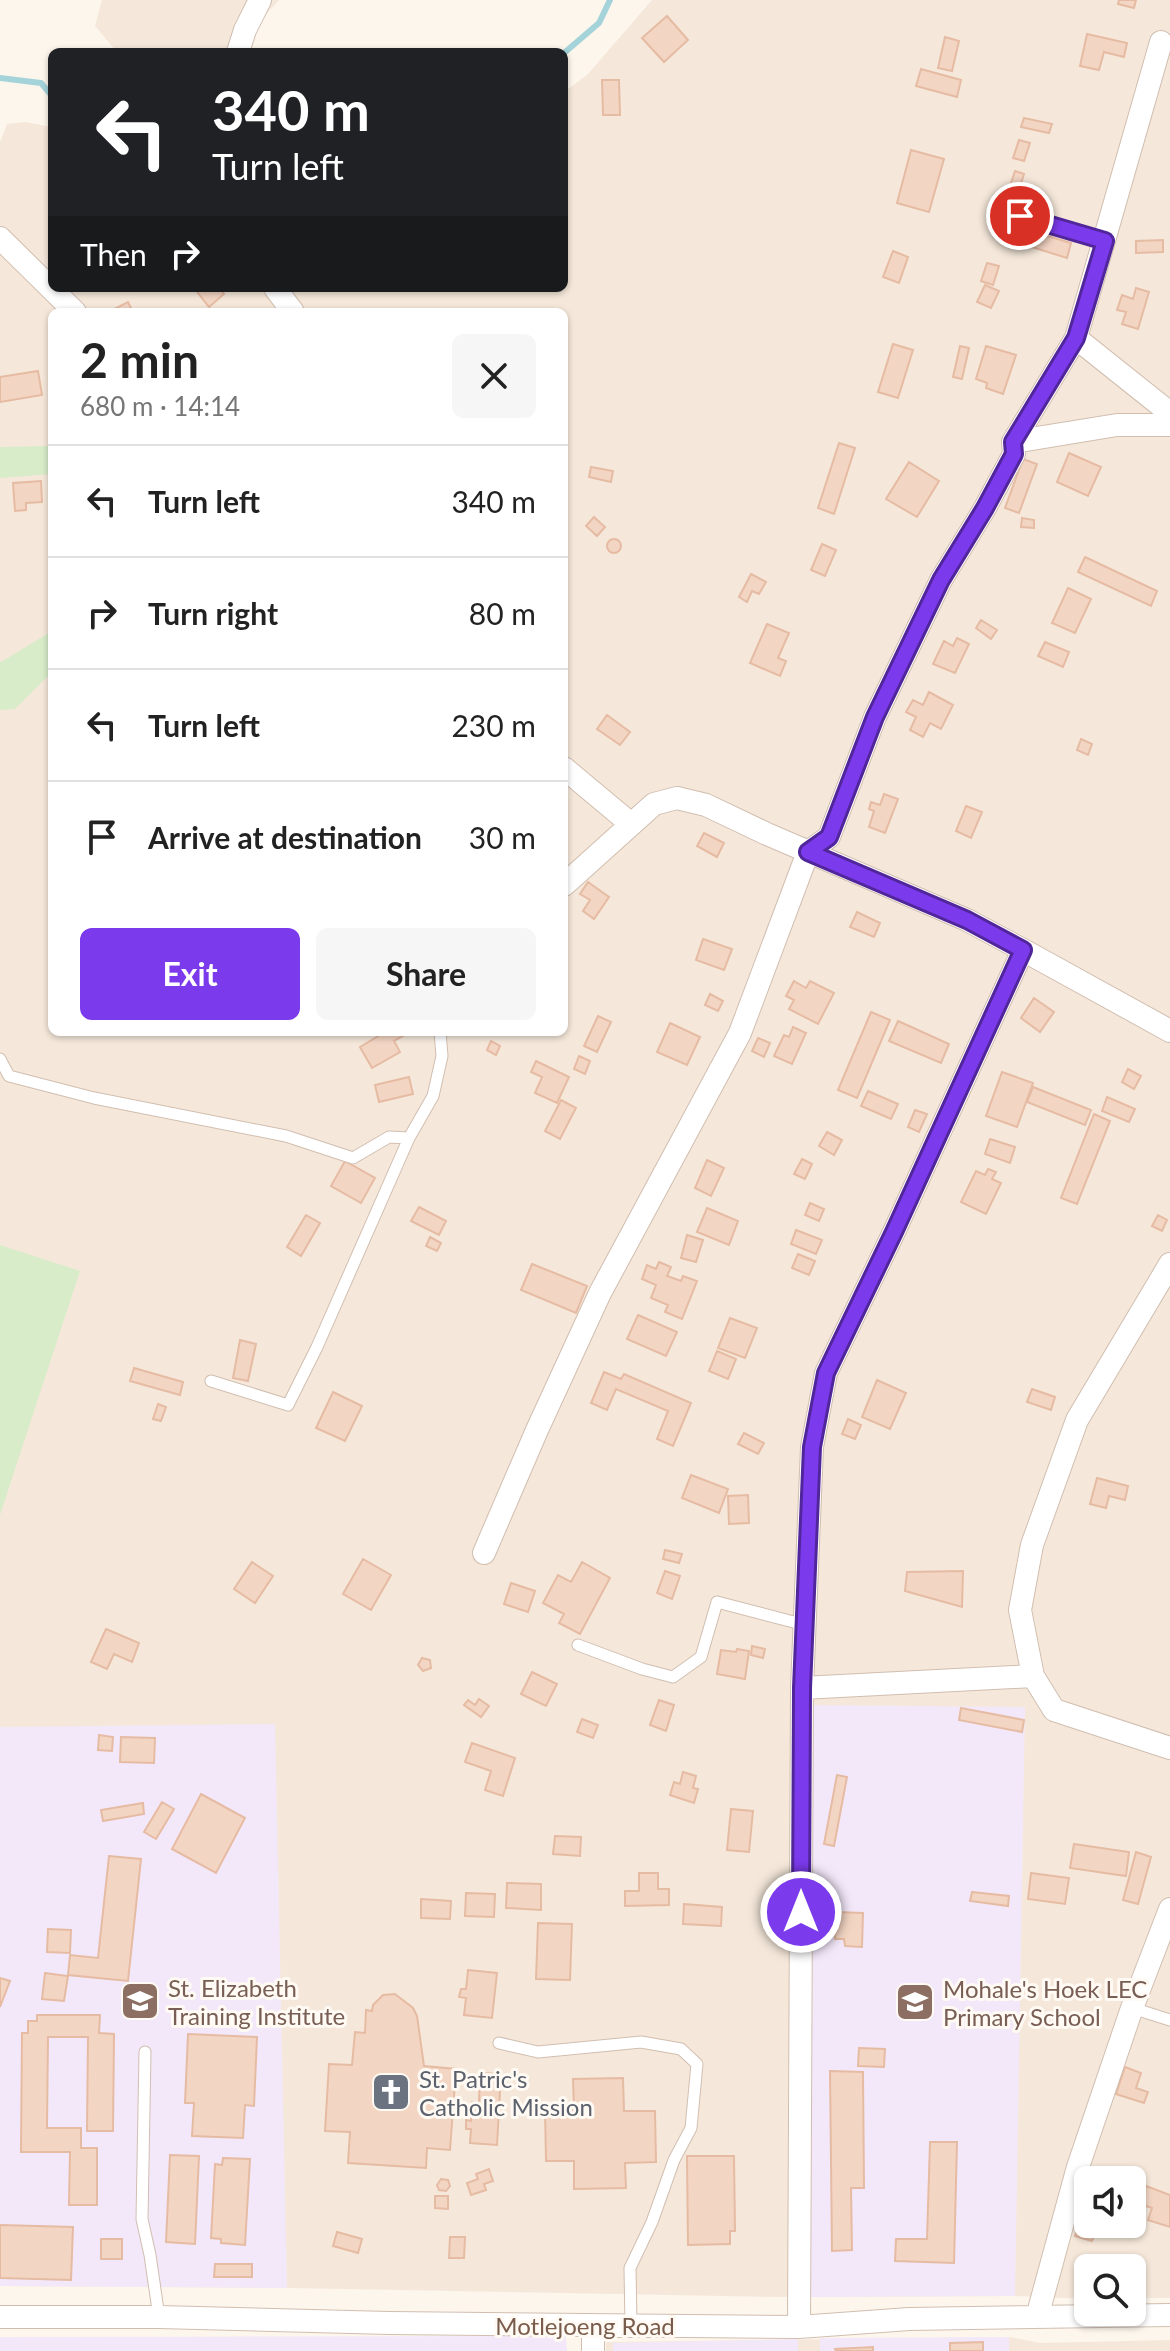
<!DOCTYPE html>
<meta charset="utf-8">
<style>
:root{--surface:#fff;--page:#f6f6f6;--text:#222;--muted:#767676;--line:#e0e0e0;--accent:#7c3aed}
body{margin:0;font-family:Lato,sans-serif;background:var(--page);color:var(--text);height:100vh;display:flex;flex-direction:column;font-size:30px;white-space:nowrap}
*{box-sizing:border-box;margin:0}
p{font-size:26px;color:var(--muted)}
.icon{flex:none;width:44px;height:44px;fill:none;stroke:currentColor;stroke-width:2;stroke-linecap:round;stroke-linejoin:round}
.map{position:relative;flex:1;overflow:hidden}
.side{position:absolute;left:48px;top:308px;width:520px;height:728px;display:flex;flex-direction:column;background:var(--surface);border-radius:12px;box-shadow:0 2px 6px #0004}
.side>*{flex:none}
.banner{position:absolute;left:48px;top:48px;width:520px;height:244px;border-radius:12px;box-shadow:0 2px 6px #0004;background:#202124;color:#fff;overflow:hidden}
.controls{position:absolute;left:1074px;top:2166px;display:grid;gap:16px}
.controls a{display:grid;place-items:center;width:72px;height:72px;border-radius:12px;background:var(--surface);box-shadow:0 2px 6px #0004;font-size:40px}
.pin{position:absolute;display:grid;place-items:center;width:68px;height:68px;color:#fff;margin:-34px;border:4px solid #fff;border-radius:50%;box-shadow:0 2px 8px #0007}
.me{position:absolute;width:88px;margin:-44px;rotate:0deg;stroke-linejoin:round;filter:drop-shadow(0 0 6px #0008)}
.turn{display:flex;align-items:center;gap:28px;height:168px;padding:0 32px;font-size:36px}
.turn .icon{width:104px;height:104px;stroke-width:2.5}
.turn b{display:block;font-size:56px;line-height:68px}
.then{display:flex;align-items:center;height:76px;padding:0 32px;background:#0003;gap:16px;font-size:30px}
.round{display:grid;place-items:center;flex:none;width:84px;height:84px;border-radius:12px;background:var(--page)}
.summary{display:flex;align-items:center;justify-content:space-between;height:136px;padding:0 32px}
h1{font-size:48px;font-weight:700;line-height:60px}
.action{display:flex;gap:16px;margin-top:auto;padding:16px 32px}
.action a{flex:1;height:92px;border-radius:12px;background:var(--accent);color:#fff;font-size:32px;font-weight:700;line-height:92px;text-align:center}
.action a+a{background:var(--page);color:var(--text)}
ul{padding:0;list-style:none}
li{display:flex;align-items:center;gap:24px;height:112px;padding:0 32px;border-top:2px solid var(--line)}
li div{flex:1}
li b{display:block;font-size:30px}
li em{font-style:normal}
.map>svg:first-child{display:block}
.residential{fill:#f5e8da;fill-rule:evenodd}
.education{fill:#f3e8fa}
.green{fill:#d8ecc9}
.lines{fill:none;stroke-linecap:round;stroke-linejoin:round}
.stream{stroke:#a5d3da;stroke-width:6}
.building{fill:#f3d5c3;stroke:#e6bba3;stroke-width:2}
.lane-casing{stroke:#d1beb0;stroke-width:13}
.street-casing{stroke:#d1beb0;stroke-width:24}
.lane{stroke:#fff;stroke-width:11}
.street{stroke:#fff;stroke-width:22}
.route-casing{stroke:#51269a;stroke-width:20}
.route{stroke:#7c3aed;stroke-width:14}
.labels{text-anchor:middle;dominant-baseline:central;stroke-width:6;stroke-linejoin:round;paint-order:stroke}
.education-label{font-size:24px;fill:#785e54;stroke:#fffaf3;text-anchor:start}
.worship-label{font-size:24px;fill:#5b616d;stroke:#fffaf3;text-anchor:start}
.street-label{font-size:24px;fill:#7a5c4d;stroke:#fffaf3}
</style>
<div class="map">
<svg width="1170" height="2351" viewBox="0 0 1170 2351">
<rect width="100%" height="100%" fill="#fdf6ec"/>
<path class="residential" d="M102,0h177l-18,20 -13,32h-131l-22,-26z
M652,0h518v2298h-38v-30h-44v31l-73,-3 -239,1 -489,-9 -287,-2v-2144l7,-18 18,-2 27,5v161h512v-196l24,-18zM52,312h512v720h-512zM1088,2180h44v44h-44z
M1009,2337l31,6 130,-3v11h-564v-9z"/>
<path class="education" d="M810,1705l215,2 -10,589 -204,1z
M275,1724l12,564 -287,-2v-559z
M566,2336l1,15h-567v-14z
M1009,2337v14h-189v-13z
M798,2339v12h-185v-8z"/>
<path class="green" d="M52,446v28l-52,4v-31z
M52,631v41l-37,37 -15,1v-49l1,1z
M0,1245l80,26 -80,244z"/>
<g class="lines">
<path class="stream" d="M564,53l35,-30 11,-23
M0,78l41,5 11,13"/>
</g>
<path class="building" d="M1119,0h17l-2,8 -16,-4z
M667,16l21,24 -24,22 -22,-24z
M1087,34l40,9 -3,14 -20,-5 -5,18 -19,-4z
M945,37l14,4 -7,30 -14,-3z
M921,69l40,11 -4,17 -41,-11z
M602,80h17l1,35h-17z
M1024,118l28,6 -3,9 -28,-6z
M1019,140l11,3 -6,18 -11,-3z
M911,150l33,9 -15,53 -32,-9z
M1015,171l9,3 -6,19 -9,-4z
M1037,233l34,10 -4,15 -35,-11z
M1163,240v12l-27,1v-12z
M893,251l15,6 -9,26 -16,-6z
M987,263l12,3 -6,19 -12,-4z
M985,285l14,6 -8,17 -14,-6z
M194,288h25l5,6 -15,13z
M1136,288l13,4 -11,37 -16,-5 4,-12 -9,-2 5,-15 11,4z
M128,302l5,10h-14l-3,-4z
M893,344l20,6 -15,48 -20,-6z
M960,346l9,2 -7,31 -9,-2z
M986,346l30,9 -13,39 -17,-6 1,-5 -11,-4z
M38,371l4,24 -42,7v-25z
M839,443l16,5 -21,66 -16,-6z
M1069,453l32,14 -13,29 -31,-14z
M1023,459l14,5 -18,49 -14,-5z
M909,462l30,19 -22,36 -31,-18z
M591,467l22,4 -2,11 -22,-5z
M41,481l1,21 -16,1v7l-11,1 -2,-28z
M594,517l11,10 -8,9 -11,-10z
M1022,518l12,2v8l-13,-1z
M607 546a7 7 0 1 1 14 0a7 7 0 1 1-14 0Z
M822,544l14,6 -11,26 -14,-6z
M1085,557l72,34 -6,15 -73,-34z
M751,574l15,8 -7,12 -7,-3 -5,11 -8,-5z
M1068,588l23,11 -16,34 -23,-10z
M981,620l16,10 -6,9 -15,-11z
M767,624l22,9 -11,25 8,3 -6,15 -30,-13z
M957,638l12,6 -14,29 -22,-9 11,-23 9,5z
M1045,642l24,10 -6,15 -25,-11z
M929,692l24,13 -12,24 -11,-6 -7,14 -13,-7 6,-13 -10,-5 7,-12 10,5z
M607,715l23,17 -10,13 -23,-16z
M1081,739l11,5 -4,11 -11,-5z
M884,794l14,5 -13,34 -16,-6 5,-16 -5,-2 2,-7 9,3z
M966,806l16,6 -11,26 -15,-7z
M704,833l20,10 -7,14 -20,-11z
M588,882l21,15 -15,22 -11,-8 7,-11 -10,-6z
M857,912l23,11 -6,14 -24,-10z
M703,939l29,10 -8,21 -28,-10z
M794,981l12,7 4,-7 24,12 -16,31 -29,-15 5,-9 -8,-4z
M710,994l13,7 -5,10 -13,-6z
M1034,998l20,14 -14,20 -19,-14z
M871,1012l19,8 -33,78 -19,-8z
M598,1016l13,6 -14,30 -13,-6z
M898,1021l51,23 -8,19 -52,-22z
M670,1023l30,14 -13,28 -30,-13z
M793,1027l13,6 -14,31 -18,-8 10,-21 5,2z
M385,1032h25l-16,9 6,11 -28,16 -12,-21z
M758,1038l12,5 -6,14 -12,-6z
M491,1041l9,5 -4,9 -9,-5z
M579,1056l11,5 -5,13 -11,-5z
M536,1061l33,16 -12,26 -22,-10 7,-16 -11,-5z
M1128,1069l13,7 -7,13 -12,-7z
M1002,1072l31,11 -16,44 -31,-11z
M409,1077l4,17 -34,8 -4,-17z
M1033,1087l58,23 -6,15 -58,-23z
M868,1091l30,13 -7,15 -30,-13z
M1107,1097l28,12 -6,13 -27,-11z
M561,1100l15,8 -16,31 -15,-8z
M915,1110l12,4 -8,18 -11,-5z
M1094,1114l16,7 -33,83 -16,-6z
M827,1132l15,8 -8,15 -15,-9z
M990,1139l25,8 -5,16 -25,-9z
M802,1159l10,5 -7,15 -11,-5z
M707,1160l17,8 -13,28 -16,-8z
M345,1161l30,17 -14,25 -30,-17z
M988,1169l8,3 -4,7 9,4 -15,31 -25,-12 15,-31 9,4z
M810,1203l14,6 -5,12 -14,-6z
M419,1207l27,14 -7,14 -28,-14z
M707,1208l31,13 -9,24 -32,-13z
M306,1215l14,8 -19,33 -14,-9z
M1158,1215l9,5 -5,11 -10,-5z
M796,1230l26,10 -6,14 -25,-10z
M687,1235l16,5 -7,22 -15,-4z
M430,1237l11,6 -4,8 -11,-5z
M798,1254l17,7 -6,14 -17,-7z
M659,1262l12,5 -4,9 14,5 2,-5 14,5 -15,38 -17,-7 3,-7 -17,-7 5,-13 -14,-6 5,-14 9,4z
M532,1264l55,22 -11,27 -55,-23z
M638,1315l39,17 -11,24 -39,-17z
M730,1318l27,10 -12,30 -27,-10z
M240,1340l16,4 -8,37 -15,-3z
M717,1351l19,8 -8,20 -19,-8z
M134,1368l49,14 -3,13 -50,-14z
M604,1372l17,7 3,-5 67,29 -18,43 -16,-7 11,-28 -52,-22 -9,21 -16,-7z
M877,1380l29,13 -16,36 -28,-12z
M1032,1389l23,8 -4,13 -24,-8z
M333,1392l29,14 -17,35 -29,-13z
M158,1404l8,3 -5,14 -8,-2z
M848,1419l13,6 -6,14 -13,-5z
M744,1433l20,10 -6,11 -20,-10z
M691,1475l37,14 -9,24 -37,-15z
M1097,1478l31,8 -3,14 -16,-4 -3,12 -16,-4z
M748,1495l1,28 -20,1 -1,-28z
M665,1550l17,4 -3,9 -16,-4z
M363,1559l28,16 -20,35 -28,-16z
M252,1562l21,14 -18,27 -21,-14z
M582,1562l28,16 -30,56 -21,-11 5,-9 -21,-11 15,-28 13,7z
M665,1571l15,5 -8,23 -15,-6z
M963,1571l-1,36 -57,-16 2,-19z
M511,1583l24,8 -7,21 -24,-8z
M106,1629l33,14 -7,19 -18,-8 -7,15 -16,-7z
M752,1646l13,3 -2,9 -12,-3z
M737,1649l12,2 -4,28 -28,-5 4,-24 15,2z
M422,1658l8,2 1,8 -8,3 -5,-6z
M532,1672l25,12 -11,22 -25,-12z
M479,1699l10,7 -8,11 -17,-12 4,-5 7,5z
M659,1700l15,5 -8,26 -16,-6z
M961,1708l63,12 -2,12 -63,-12z
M582,1719l16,6 -5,13 -16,-6z
M99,1735l14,2 -1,14 -14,-1z
M121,1737l34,1 -1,25 -34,-1z
M472,1743l43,15 -12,38 -18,-6 6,-19 -26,-9z
M683,1772l13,4 -3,12 5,1 -4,14 -24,-8 4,-13 6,2z
M837,1775l10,2 -13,69 -10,-2z
M201,1794l44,24 -29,55 -44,-24z
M162,1802l12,7 -18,30 -12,-7z
M143,1803l1,11 -41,7 -2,-11z
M731,1809l22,2 -4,41 -22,-2z
M555,1836l26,1 -1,19 -27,-2z
M1074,1844l55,8 -3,24 -56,-8z
M1136,1852l15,5 -13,47 -15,-4z
M109,1856l32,3 -13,122 -60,-6 2,-20 28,3z
M639,1873h19v16h11v16l-44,1v-15h14z
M1031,1873l38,5 -4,26 -37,-5z
M507,1883l34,1v26l-35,-2z
M972,1892l37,4 -1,10 -38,-5z
M466,1893l29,1 -1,23 -29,-1z
M421,1899l30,2 -1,18 -29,-1z
M684,1904l38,3 -1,19 -38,-2z
M836,1912l27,1 -1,34 -17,-1 -1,-7h-9z
M538,1923l34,1 -2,56 -34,-1z
M48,1929l23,1 -1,23 -23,-1z
M468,1970l29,3 -5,45 -28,-3 2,-17 -7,-1 2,-8h5z
M45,1973l23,3 -4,25 -22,-2z
M0,1978l10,3 -10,26z
M395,1994l18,14 4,8 7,50 32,3 -6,81 -23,-2 -1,20 -78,-5 2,-31 -25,-1 4,-67 23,1 3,-33 10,1 1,-23 6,1 1,-6 10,-10z
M37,2015h63l-1,18 15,1 -1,97h-26l1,-94h-40l-1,91h34v20h16v57h-28l1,-53h-49l1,-119h6v-12h9z
M188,2034l69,3 -3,69 -9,-1 -2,33 -51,-2 2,-33h-9z
M859,2048l26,1 -1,18 -26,-1z
M1125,2067l16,6 -5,15 12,4 -4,11 -28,-9z
M830,2071l33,1 1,116h-13l1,62 -20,1z
M480,2073l21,1 -4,71 -27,-2 1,-14h-5v-9l5,1 1,-19h7z
M623,2078l1,33h31l1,51 -31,1 1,25 -52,1v-28h-28l-1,-50 29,-1 -1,-31z
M930,2142h27l-3,121 -59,-2 1,-22h31z
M170,2155l29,1 -4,88 -29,-2z
M687,2156h47l1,75h-5v13l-42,1z
M223,2158l27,1 -5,86 -24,-2v-4l-10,-1 4,-74 7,1z
M489,2169l4,12 -9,3 2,6 -15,5 -4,-12 11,-4 -2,-5z
M441,2179l7,1 2,6 -4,5 -7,-1 -2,-5z
M1146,2186l24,9v32l-22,-7 4,-12 -12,-4z
M435,2196h13v13l-13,-1z
M1088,2199v25h10l-6,17 -17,-5z
M0,2225l73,2 -2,53 -71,-2z
M337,2232l25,7 -4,14 -25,-7z
M450,2237h15l-1,21h-15z
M101,2239h21v20h-21z
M215,2264h37v13h-38z
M983,2342v9h-33v-8z
M873,2347v4h-37l-1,-2z"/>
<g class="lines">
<g class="lane-casing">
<path id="lane" d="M994,208l111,33
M0,1059l9,17 85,22 192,38 67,22 36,-21 20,1
M211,1381l77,24 29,-58 92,-209 24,-42 9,-40 -2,-24
M578,1645l64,24 31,8 28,-20 16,-55 88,23
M1132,2008l38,12
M499,2043l39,9 103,-10 40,7 16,15 -6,64 -17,32 -22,62 -22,46 1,57
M145,2052l-3,167 8,36 9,62"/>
</g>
<g class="street-casing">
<path id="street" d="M238,52l7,-22 15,-30
M0,238l75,74
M275,288l18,24
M1076,338l94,75
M1013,442l63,-104 85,-296
M564,768l67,56
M564,885l90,-81 23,-6 29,7 61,29 200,86 56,30 -129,282 -68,141 -14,74 -10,241 -3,639
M1023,950l147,81
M1170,1264l-93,156 -45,125 -12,65 13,66 21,34 116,38
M484,1553l53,-123 63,-137 140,-260 68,-181 21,-15 46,-120 66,-137 44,-72 29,-54 -1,-12 104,-17h53
M802,1688l231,-12
M0,2317h159l230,6 410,4 110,-8 261,-4
M1037,2317l41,-150 54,-159 38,-99
M593,2351v-26"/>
</g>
<use href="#lane" class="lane"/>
<use href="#street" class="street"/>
</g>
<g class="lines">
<g class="route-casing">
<path id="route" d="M801,1912l1,-224 10,-241 14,-74 68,-141 129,-282 -56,-30 -159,-68 21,-15 46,-120 66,-137 44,-72 29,-54 -1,-12 63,-104 29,-97 -85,-25"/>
</g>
<use href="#route" class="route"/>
</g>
<defs>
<g id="university-square" transform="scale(2)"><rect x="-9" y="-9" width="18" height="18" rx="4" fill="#8d6e63" stroke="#fffaf3"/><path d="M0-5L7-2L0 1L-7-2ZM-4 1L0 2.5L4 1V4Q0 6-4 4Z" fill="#fff"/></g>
<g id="school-square" transform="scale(2)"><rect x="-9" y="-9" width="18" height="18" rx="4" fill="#8d6e63" stroke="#fffaf3"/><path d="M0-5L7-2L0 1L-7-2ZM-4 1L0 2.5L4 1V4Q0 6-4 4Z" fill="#fff"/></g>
<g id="church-square" transform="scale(2)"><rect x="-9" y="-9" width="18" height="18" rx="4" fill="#6b7280" stroke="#fffaf3"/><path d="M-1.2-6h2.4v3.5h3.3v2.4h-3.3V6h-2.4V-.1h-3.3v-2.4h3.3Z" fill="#fff"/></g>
</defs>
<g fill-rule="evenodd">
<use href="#university-square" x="140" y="2001"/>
<use href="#school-square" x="915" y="2002"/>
<use href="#church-square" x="391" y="2092"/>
</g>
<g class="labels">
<g class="education-label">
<text x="168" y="1987">St. Elizabeth<tspan x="168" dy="28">Training Institute</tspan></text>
<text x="943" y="1988">Mohale's Hoek LEC<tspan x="943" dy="28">Primary School</tspan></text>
</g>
<g class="worship-label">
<text x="419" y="2078">St. Patric's<tspan x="419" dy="28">Catholic Mission</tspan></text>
</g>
<g class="street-label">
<text x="585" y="2325">Motlejoeng Road</text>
</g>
</g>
</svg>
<div class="controls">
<a><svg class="icon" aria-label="sound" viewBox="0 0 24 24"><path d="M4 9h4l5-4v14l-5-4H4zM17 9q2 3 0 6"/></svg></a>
<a><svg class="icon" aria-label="search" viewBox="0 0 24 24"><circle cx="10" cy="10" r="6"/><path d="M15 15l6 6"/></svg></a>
</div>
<div class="pin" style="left:1020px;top:216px;background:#d93025"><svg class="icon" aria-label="arrive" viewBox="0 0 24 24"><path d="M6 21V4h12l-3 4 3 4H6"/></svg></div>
<svg class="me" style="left:801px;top:1912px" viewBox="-20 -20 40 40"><circle r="17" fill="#7c3aed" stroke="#fff" stroke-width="3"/><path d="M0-11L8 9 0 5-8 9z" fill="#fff"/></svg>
<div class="banner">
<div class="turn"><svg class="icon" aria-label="left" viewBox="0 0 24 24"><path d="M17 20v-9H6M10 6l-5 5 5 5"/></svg><div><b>340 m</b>Turn left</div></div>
<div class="then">Then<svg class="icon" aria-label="right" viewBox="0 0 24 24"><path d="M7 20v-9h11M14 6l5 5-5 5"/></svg></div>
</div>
<section class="side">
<div class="summary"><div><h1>2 min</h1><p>680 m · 14:14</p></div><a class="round"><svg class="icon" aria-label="close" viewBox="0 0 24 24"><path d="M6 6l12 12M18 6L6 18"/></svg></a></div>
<ul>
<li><svg class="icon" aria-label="left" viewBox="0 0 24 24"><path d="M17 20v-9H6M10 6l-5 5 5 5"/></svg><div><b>Turn left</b></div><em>340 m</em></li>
<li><svg class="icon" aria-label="right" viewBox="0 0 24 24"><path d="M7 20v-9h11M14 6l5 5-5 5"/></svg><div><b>Turn right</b></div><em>80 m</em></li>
<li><svg class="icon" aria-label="left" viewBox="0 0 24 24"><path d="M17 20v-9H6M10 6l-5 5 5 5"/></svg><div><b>Turn left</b></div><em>230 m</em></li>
<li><svg class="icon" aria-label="arrive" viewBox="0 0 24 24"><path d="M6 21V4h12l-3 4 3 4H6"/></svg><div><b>Arrive at destination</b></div><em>30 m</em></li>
</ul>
<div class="action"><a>Exit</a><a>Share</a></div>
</section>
</div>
